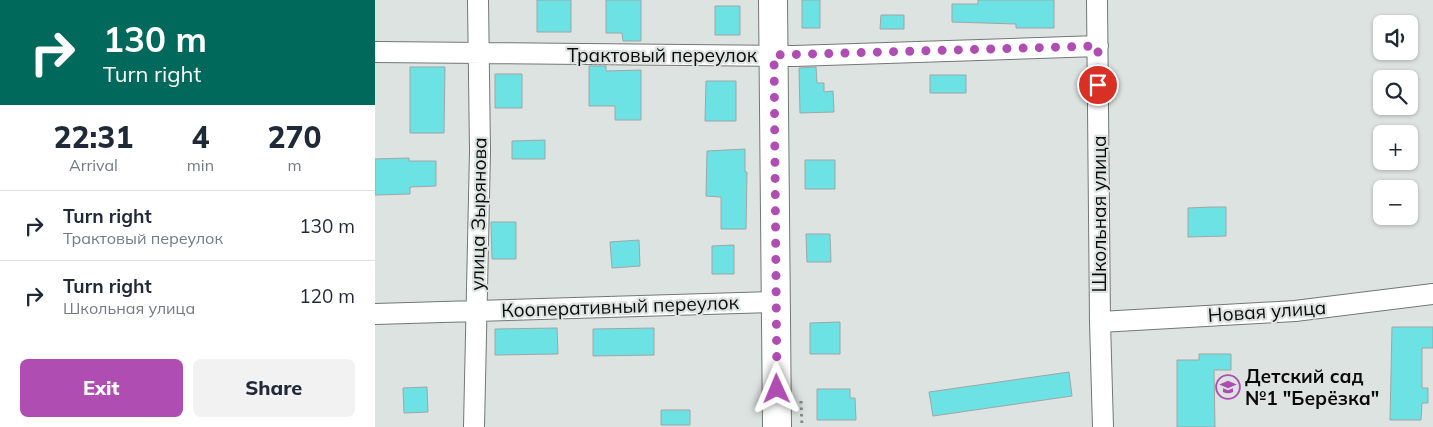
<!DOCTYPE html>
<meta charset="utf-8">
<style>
:root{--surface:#fff;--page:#f2f2f3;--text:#1f2937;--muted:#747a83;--line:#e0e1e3;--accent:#b04db3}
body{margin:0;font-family:Mulish,sans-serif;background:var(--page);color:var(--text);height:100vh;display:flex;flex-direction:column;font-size:19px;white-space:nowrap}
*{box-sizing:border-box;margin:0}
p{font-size:16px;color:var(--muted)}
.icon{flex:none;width:28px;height:28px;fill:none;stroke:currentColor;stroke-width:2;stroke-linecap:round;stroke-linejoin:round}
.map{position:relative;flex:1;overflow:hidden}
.drawer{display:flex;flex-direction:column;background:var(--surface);width:375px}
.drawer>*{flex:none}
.banner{background:#00695c;color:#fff;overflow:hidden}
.tools{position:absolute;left:998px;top:15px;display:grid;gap:10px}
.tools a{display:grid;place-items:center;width:45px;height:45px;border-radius:8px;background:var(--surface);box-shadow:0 1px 4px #0004;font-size:25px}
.pin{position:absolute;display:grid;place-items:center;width:42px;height:42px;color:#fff;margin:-21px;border:2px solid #fff;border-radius:50%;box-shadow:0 1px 5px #0007}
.me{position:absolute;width:55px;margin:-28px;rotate:359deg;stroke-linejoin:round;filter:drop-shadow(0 0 4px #0008)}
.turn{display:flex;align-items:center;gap:18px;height:105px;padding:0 20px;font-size:22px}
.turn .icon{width:65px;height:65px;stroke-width:2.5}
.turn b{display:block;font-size:35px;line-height:42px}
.eta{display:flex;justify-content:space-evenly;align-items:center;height:85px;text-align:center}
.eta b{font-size:30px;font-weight:800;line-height:35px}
.button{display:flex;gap:10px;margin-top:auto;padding:10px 20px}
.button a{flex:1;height:58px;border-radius:8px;background:var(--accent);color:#fff;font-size:20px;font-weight:800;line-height:58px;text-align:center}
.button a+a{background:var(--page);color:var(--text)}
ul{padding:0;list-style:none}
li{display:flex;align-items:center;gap:15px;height:70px;padding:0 20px;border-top:1px solid var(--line)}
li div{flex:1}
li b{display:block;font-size:19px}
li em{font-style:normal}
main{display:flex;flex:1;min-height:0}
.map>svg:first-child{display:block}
.building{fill:#6de2e4;stroke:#9fa6a6}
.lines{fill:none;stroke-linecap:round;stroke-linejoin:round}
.street-casing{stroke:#737875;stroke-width:22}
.secondary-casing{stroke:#737875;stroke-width:30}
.path{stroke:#878c8a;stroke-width:3;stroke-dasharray:2.5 4;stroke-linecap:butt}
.street{stroke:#fff;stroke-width:20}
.secondary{stroke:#fff;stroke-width:28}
.route{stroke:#b04db3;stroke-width:9;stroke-dasharray:0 16.2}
.labels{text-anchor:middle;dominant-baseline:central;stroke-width:4.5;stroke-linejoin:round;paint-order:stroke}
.street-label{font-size:19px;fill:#0a0c0b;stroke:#dde3e0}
.poi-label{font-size:19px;font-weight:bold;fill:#0a0c0b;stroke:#dde3e0;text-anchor:start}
</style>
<main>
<section class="drawer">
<div class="banner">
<div class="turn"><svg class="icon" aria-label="right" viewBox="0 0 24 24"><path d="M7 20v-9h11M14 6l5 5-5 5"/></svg><div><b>130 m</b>Turn right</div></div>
</div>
<div class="eta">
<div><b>22:31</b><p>Arrival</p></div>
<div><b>4</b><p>min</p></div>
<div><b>270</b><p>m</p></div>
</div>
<ul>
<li><svg class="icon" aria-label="right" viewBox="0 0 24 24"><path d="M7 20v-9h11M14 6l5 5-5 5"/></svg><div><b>Turn right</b><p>Трактовый переулок</p></div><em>130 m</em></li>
<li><svg class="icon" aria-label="right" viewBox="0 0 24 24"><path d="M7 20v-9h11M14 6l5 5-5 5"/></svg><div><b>Turn right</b><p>Школьная улица</p></div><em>120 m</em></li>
</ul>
<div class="button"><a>Exit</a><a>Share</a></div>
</section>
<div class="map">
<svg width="1058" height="427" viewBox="0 0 1058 427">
<rect width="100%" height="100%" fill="#dde3e0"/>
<path class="building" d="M162,0h34v32h-34z
M231,0h35v41h-18l-1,-8h-16z
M427,0h18v28h-18z
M603,0h76v28h-38v-4l-64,-2v-18h26z
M340,6h25v29h-25z
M506,15h23v14h-24z
M214,66h17v5l35,-1v50h-26v-14h-26z
M35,67h35l-1,66h-34z
M441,67l1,16h7v9l9,-1 1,21 -34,1 -1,-45z
M120,74h27v34h-27z
M555,75h36v18h-36z
M331,81h30v40h-31z
M170,140v19h-33v-18z
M370,149v23h2l-1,57h-25v-32l-15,-1 1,-45z
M34,158v3h27v25l-26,1v7l-35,1v-36z
M430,160h30v29h-30z
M837,207h14v29l-38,1v-29z
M116,222h25v37h-24z
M431,234h24l1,28h-24z
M264,240l1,26 -28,2 -2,-26z
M359,245v29h-22v-28z
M465,322v32h-30v-31z
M1017,327h41v21h-11v40h6v15h-6l-1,17h-31z
M182,328l1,26 -63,1v-26z
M279,328v27l-61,1v-27z
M824,354h32v16h-17l1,57h-38v-67h22z
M694,372l3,24 -139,20 -4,-24z
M52,387l1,25 -24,1 -1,-25z
M442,389h33v9h5l1,22h-39z
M286,410h29v15h-29z"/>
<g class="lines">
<g class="street-casing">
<path id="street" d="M722,0l3,322 3,105
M0,52l419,4 304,-10
M0,314l401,-12
M725,322l195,-11 138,-17
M99,427l6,-276 -2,-151"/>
</g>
<g class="secondary-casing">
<path id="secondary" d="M398,0l4,427"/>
</g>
<path class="path" d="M426,401l1,26"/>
<use href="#street" class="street"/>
<use href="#secondary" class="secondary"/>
</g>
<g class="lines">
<path class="route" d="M402,389l-3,-334 324,-9v39"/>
</g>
<defs>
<g id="school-ring" transform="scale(1.25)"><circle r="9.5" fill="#dde3e0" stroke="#b04db3" stroke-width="1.5"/><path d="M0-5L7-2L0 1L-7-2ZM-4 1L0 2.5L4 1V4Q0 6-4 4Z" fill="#b04db3"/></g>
</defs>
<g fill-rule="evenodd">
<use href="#school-ring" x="853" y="387"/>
</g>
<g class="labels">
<g class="street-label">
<text x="287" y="55">Трактовый переулок</text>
<text transform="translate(103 214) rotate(-89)">улица Зырянова</text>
<text transform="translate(724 214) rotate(-90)">Школьная улица</text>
<text transform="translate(245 306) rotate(-2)">Кооперативный переулок</text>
<text transform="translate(892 311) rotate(-4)">Новая улица</text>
</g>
<g class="poi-label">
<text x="870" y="376">Детский сад<tspan x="870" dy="22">№1 "Берёзка"</tspan></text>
</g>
</g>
</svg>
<div class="tools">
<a><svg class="icon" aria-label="sound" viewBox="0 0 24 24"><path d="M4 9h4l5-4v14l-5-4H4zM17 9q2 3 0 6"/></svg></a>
<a><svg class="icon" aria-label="search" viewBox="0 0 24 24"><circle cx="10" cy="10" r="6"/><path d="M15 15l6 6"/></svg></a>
<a>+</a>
<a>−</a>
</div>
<div class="pin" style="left:723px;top:85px;background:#d93025"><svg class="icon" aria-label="arrive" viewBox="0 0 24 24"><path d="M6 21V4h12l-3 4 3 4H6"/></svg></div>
<svg class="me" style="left:402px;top:389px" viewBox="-20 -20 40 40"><path d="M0-17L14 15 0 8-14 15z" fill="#b04db3" stroke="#fff" stroke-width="4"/></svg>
</div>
</main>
